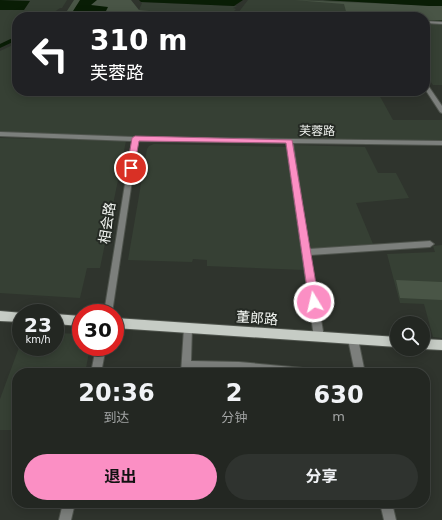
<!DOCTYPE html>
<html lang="zh">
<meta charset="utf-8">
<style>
:root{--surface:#232722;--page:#2f332f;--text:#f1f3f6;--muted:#a3a5a5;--line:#404440;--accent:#fb8fc4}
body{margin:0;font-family:"DejaVu Sans","Noto Sans SC",sans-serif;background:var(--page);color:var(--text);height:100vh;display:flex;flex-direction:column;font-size:15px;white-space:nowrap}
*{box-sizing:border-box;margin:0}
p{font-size:13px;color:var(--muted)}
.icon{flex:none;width:22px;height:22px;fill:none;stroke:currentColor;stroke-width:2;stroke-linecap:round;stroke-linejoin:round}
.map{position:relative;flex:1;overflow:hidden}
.drawer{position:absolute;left:12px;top:368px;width:418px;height:140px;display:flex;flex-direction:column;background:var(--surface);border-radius:16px;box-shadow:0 2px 10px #0003,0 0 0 1px var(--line)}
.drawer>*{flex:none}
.hud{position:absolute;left:12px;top:12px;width:418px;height:84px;border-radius:16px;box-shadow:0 2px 10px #0003,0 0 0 1px var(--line);background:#202124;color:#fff;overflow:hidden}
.controls{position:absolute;left:390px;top:316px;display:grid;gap:8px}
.controls a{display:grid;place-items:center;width:40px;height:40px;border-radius:50%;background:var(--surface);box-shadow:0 2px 10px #0003,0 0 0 1px var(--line);font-size:20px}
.speed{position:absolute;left:12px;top:304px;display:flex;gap:8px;font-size:20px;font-weight:700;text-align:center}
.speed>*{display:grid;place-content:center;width:52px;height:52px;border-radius:50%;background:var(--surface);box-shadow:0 2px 10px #0003,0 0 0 1px var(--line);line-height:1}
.speed small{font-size:10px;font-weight:400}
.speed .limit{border:6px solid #d22;background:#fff;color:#111}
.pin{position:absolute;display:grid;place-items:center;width:34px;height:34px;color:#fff;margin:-17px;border:2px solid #fff;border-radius:50%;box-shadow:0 1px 4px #0007}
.me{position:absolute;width:44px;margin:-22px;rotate:351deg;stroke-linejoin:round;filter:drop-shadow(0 0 3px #0008)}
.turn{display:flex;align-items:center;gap:14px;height:84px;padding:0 12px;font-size:18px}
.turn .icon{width:52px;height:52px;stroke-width:2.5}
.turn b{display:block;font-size:28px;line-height:34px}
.eta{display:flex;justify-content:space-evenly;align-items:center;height:68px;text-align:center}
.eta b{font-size:24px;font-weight:700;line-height:28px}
.action{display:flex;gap:8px;margin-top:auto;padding:8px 12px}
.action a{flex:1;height:46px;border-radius:24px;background:var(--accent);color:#111;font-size:16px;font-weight:700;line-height:46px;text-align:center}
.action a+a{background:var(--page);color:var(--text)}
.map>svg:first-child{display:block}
.built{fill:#364034}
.green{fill:#495546}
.water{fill:#091d05}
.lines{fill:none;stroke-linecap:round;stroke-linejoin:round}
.stream{stroke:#091d05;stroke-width:1}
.river{fill:#091d05;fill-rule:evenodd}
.minor-casing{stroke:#4e534c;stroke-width:2}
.major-casing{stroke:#4e534c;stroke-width:2}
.minor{fill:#7c7f7c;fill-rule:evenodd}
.major{fill:#c6ccc5;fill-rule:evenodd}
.route{fill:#fb8fc4;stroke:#a35d7f}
.labels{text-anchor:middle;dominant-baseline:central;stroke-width:4;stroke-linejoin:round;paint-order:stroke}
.far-street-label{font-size:12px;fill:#f1f4f0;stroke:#252a24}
.street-label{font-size:14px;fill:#f1f4f0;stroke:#252a24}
</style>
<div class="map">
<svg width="442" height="520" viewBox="0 0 442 520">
<rect width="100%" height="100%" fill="#2f342d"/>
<path class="built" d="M0,0h67l-5,8h-2l-13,9h-30v19l-17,8z
M248,0h75l66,3 4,14h-155v-4z
M141,2l96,4 -4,2 3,1 -5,5 -61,-1 -31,-3 3,-7z
M425,24h17v61h-9l-8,-11z
M17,43v48h360l16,29h49v21l-180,-2 -262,-6v-82z
M0,138l126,3 -26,127h-13l-7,30 -80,-5z
M154,144l134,3 17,123 -98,-4v-6l-14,-1 -1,3 -64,-2 19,-111 2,-3z
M293,145l72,2 13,26h18l13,25 -53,5 17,41 -62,6z
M442,245v93l-9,-1 -9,-33 -24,-1 -13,-49 48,-2 -2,-6z
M55,333l26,1v13h9l-5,26h-68v57h-17v-31l21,-57v5h34z"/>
<path class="green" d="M74,0h57l8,10 31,3 50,1v3h-155v-3z
M294,0l148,6v15h-17v-4h-32l-1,-3 -39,-1v2h-6l-3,-11z
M396,280l46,2v18l-42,-2z"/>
<path class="water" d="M0,0l30,1 -6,9h-24z
M80,0h17l-6,5 17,2 -2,4h-33z
M139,0h104l-9,6 -93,-4z
M323,0h119v6h-13z"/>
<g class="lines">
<path class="stream" d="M425,21h17"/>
<path class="river" d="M17,36v4l-17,8v-4z"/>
<g class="minor-casing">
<path id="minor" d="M425,21l17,1v2l-17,-1z
M425,83l2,1 15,22v7l-2,-1 -15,-23z
M0,132l135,5 307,4v4l-149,-2 16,106 121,-8 4,3 -4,3 -120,8 14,82 -2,3 -3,1 -3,-1 -2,-3 -28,-194 -148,-2 -26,172h-8l28,-172 -132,-5z
M188,324l3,1 1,3 -1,33 48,1 75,7 3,1 2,3h-51l-29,-3 -48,-1v4h-10l3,-45 1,-3z
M353,335l3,1 2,3 7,34h-10l-7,-34 2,-3z
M96,347h10l-5,26h-10z
M63,503h12l-4,17h-12z
M380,503h12l4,17h-12z"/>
</g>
<g class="major-casing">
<path id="major" d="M0,311l23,2h-2v9l-21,-1z
M55,314l26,2v10l-26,-2z
M115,318l282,19v10l-282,-19z
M423,339l19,1v10l-19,-1z"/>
</g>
<use href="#minor" class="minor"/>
<use href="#major" class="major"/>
</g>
<path class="route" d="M135,136l157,4 27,162 -2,3h-7l-1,-3 -23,-159 -147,-2 -5,27 -3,3 -4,-3 5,-30z"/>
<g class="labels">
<g class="far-street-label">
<text transform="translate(317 131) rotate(1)">芙蓉路</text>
</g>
<g class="street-label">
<text transform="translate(107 223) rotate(-81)">相会路</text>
<text transform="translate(257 318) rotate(4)">董郎路</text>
</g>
</g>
</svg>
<div class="controls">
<a><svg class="icon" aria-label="search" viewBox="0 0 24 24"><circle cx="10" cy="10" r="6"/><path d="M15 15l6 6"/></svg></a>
</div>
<div class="speed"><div>23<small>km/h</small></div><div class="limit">30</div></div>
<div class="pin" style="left:131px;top:168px;background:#d93025"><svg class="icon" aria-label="arrive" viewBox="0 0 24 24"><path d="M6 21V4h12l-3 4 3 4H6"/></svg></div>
<svg class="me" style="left:314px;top:302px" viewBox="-20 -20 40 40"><circle r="17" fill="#fb8fc4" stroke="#fff" stroke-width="3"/><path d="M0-11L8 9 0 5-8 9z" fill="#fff"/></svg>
<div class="hud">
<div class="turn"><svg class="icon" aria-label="left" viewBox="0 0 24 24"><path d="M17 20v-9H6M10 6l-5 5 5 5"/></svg><div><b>310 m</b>芙蓉路</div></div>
</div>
<section class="drawer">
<div class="eta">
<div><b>20:36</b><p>到达</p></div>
<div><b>2</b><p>分钟</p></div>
<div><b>630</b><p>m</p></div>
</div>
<div class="action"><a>退出</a><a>分享</a></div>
</section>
</div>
